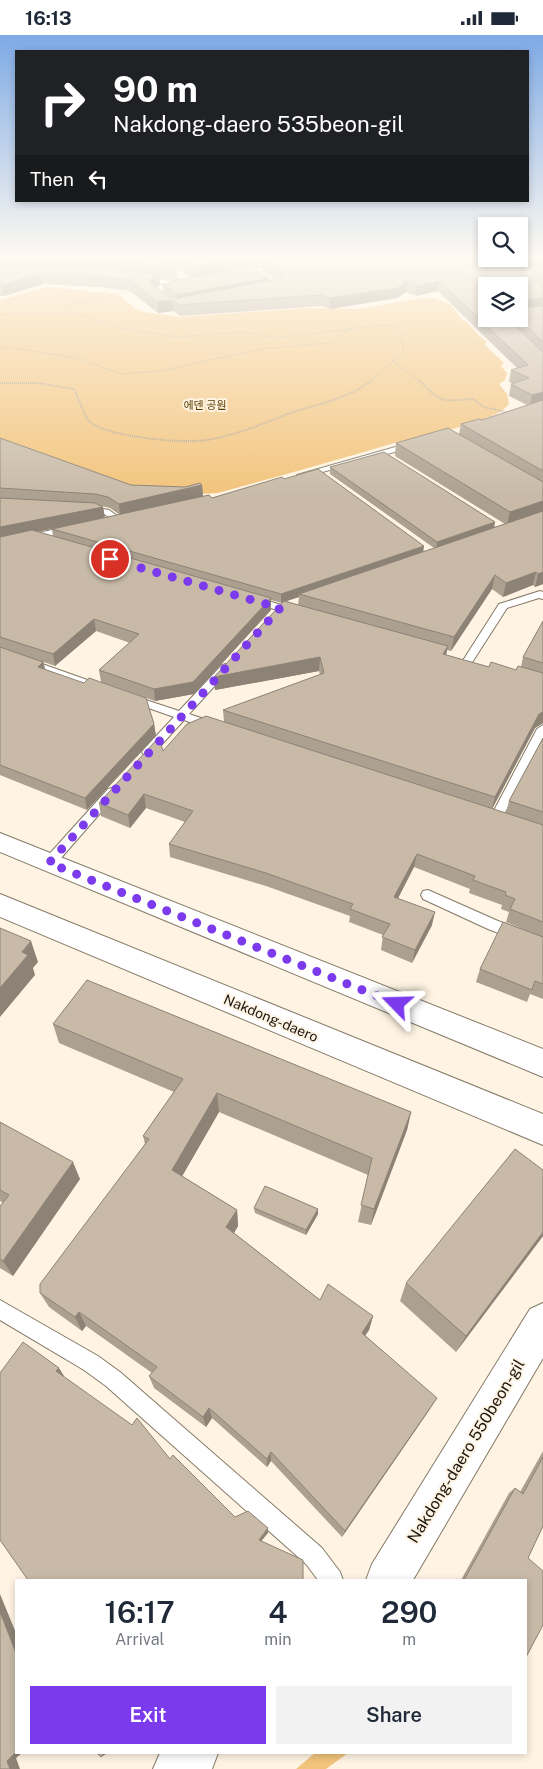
<!DOCTYPE html>
<meta charset="utf-8">
<style>
:root{--surface:#fff;--page:#f2f2f3;--text:#1f2937;--muted:#747a83;--accent:#7c3aed}
body{margin:0;font-family:"Public Sans","Noto Sans KR",sans-serif;background:var(--page);color:var(--text);height:100vh;display:flex;flex-direction:column;font-size:19px;white-space:nowrap}
*{box-sizing:border-box;margin:0}
p{font-size:16px;color:var(--muted)}
.icon{flex:none;width:28px;height:28px;fill:none;stroke:currentColor;stroke-width:2;stroke-linecap:round;stroke-linejoin:round}
.map{position:relative;flex:1;overflow:hidden}
.panel{position:absolute;left:15px;top:1544px;width:512px;height:175px;display:flex;flex-direction:column;background:var(--surface);border-radius:0px;box-shadow:0 2px 8px #0003}
.panel>*{flex:none}
.hud{position:absolute;left:15px;top:15px;width:514px;height:152px;border-radius:0px;box-shadow:0 2px 8px #0003;background:#202124;color:#fff;overflow:hidden}
.buttons{position:absolute;left:478px;top:182px;display:grid;gap:10px}
.buttons a{display:grid;place-items:center;width:50px;height:50px;border-radius:0px;background:var(--surface);box-shadow:0 2px 8px #0003;font-size:25px}
.pin{position:absolute;display:grid;place-items:center;width:42px;height:42px;color:#fff;margin:-21px;border:2px solid #fff;border-radius:50%;box-shadow:0 1px 5px #0007}
.me{position:absolute;width:55px;margin:-28px;rotate:292deg;stroke-linejoin:round;filter:drop-shadow(0 0 4px #0008)}
.turn{display:flex;align-items:center;gap:18px;height:105px;padding:0 15px;font-size:22px}
.turn .icon{width:65px;height:65px;stroke-width:2.5}
.turn b{display:block;font-size:35px;line-height:42px}
.then{display:flex;align-items:center;height:48px;padding:0 15px;background:#0003;gap:10px;font-size:19px}
.eta{display:flex;justify-content:space-evenly;align-items:center;height:85px;text-align:center}
.eta b{font-size:30px;font-weight:600;line-height:35px}
.primary-button{display:flex;gap:10px;margin-top:auto;padding:10px 15px}
.primary-button a{flex:1;height:58px;border-radius:0px;background:var(--accent);color:#fff;font-size:20px;font-weight:600;line-height:58px;text-align:center}
.primary-button a+a{background:var(--page);color:var(--text)}
.status{display:flex;justify-content:space-between;align-items:center;height:35px;padding:0 25px;background:var(--surface);direction:ltr}
.status svg{height:14px;fill:currentColor}
.map>svg:first-child{display:block}
.green{fill:#f2c37b}
.lines{fill:none;stroke-linecap:round;stroke-linejoin:round}
.service-casing{stroke:#847866;stroke-width:2}
.minor-casing{stroke:#847866;stroke-width:2}
.tertiary-casing{stroke:#847866;stroke-width:2}
.path-far1{stroke:#aca396;stroke-width:1;stroke-dasharray:1 1;stroke-linecap:butt}
.path{stroke:#aca396;stroke-width:2;stroke-dasharray:1 1;stroke-linecap:butt}
.service{fill:#fff;fill-rule:evenodd}
.minor{fill:#fff;fill-rule:evenodd}
.tertiary{fill:#fff;fill-rule:evenodd}
.wall{fill:#aca090;fill-rule:evenodd}
.shaded-wall{fill:#8c8275}
.building{fill:#c8baa7;stroke:#8c8275}
.route{stroke:#7c3aed;stroke-width:9;stroke-dasharray:0 16.2}
.labels{text-anchor:middle;dominant-baseline:central;stroke-width:4;stroke-linejoin:round;paint-order:stroke}
.far-park-label{font-size:11px;fill:#5b3d00;stroke:#fff4e3}
.street-label{font-size:14px;fill:#1b160f;stroke:#fff4e3}
.near-street-label{font-size:16px;fill:#1b160f;stroke:#fff4e3}
</style>
<div class="status"><b>16:13</b><svg viewBox="0 0 49 12"><path d="M0 12V9h3v3zM5 12V6h3v6zM10 12V3h3v9zM15 12V0h3v12zM26 1h20v11H26zM47 4h2v5h-2z"/></svg></div>
<div class="map">
<svg width="543" height="1734" viewBox="0 0 543 1734">
<rect width="100%" height="100%" fill="#fff4e3"/>
<path class="green" d="M47,252l71,7 16,14 10,4 36,5 126,-9 51,1 67,-11 12,1 15,6 12,16h3l13,15 7,5 -1,4 19,18 -3,3 6,7 -2,7 -6,4 8,10 2,10c-16,21 -90,31 -118,40 -57,17 -115,33 -173,49l-19,1 -53,-9 -20,1 -126,-45v-141z
M315,1718h33l-22,16h-30z"/>
<g class="lines">
<g class="service-casing">
<path id="service" d="M279,228l2,3 -45,9 -3,-2z
M143,242l46,6 -16,3 -32,-6z
M413,407h3v4l-115,32 -4,-3z
M86,471l23,4 14,10 -4,3 -15,-9 -21,-3 -1,-2z
M71,491l5,3 -2,2 -74,16v-6z
M540,556l3,1v7l-4,-1 -32,10 -36,56h-8l-1,-2 37,-58z
M254,562l45,13 1,2 -5,3 -45,-13 -1,-2z
M0,614l107,38 2,2 -2,2h-8l-99,-35z
M226,629l4,1 1,2 -1,2 -41,45 27,9 2,3 -2,3 -4,1 -28,-10 -32,35h-8l-2,-3 2,-3 30,-32 -48,-17 -2,-2 2,-2h8l45,15 43,-46z
M543,690v15l-41,78 -2,3h-8l-2,-3 47,-89z
M112,753l4,1 2,3 -2,3 -62,71h-10l-2,-3 2,-3 64,-71z
M428,855l70,31 45,17v12l-55,-21 -65,-30 -2,-4 2,-4z
M0,1265l98,56 22,16 202,176 18,24 3,8h-25l-12,-16 -200,-178 -22,-16 -84,-50z"/>
</g>
<g class="minor-casing">
<path id="minor" d="M543,1268v55l-130,222h-47l6,-16 158,-255z
M160,1718h58l-6,16h-59z"/>
</g>
<g class="tertiary-casing">
<path id="tertiary" d="M0,798l543,216v28l-543,-225z
M0,859l543,220v31l-543,-228z"/>
</g>
<path class="path-far1" d="M63,277l9,-8 60,-13
M0,280l20,-2 59,1 41,14 56,9 69,-5 28,6 111,-13 15,2 5,24 -34,31
M0,314l8,-2 69,11 44,16 39,-3 101,-22 68,-6 25,-16
M393,326l27,21"/>
<path class="path" d="M419,345c23,24 22,21 54,19l11,8 26,6
M0,348h37l37,6c4,8 11,30 17,34 20,14 92,21 116,17 25,-4 50,-14 73,-23 30,-12 66,-16 92,-37"/>
<use href="#service" class="service"/>
<use href="#minor" class="minor"/>
<use href="#tertiary" class="tertiary"/>
</g>
<path class="wall" d="M0,220h157l20,15 1,10 13,-2 -33,-23h328v4h33l24,-4v329l-8,3 -2,-2 -30,12 -11,-8 -41,62 -4,-1 -1,5 43,12 27,3 5,-3 2,-10 20,-36v102l-8,5 -43,81 14,4 3,-12 34,-63v261l-13,-5 -3,8 -51,-20 4,-13 57,-34 -31,-13 3,-10 -8,-3 1,-4 -33,-12 1,-4 -56,-22 -16,31 34,27 -20,38 -31,-13 2,-15 -34,-13 1,-6 -84,-30 -96,-29 -1,-13 16,-22 -39,-14 -16,20 -29,-12 -2,-13 64,-52 61,-29 -1,-12 97,-35 -1,-4 -104,19 -1,-13 68,-74 -11,-3v10l-77,84 -39,7 -54,-19 -2,-12 31,-27 -34,-12 -41,35 -11,-4 1,7 109,55 2,12 -69,74 -87,-35v-337l131,47 54,2 17,-2 1,11 9,2 72,-19 139,73 11,-4 -104,-74v-7l164,60 11,-3 -110,-68 1,-13 63,-9 2,-10 21,-4 45,-15 -18,-9 2,-12 2,-1 -4,-1 2,-12 6,-2 -79,-77 -22,5 -10,-4 -9,6 -67,11 -8,-3 -142,10 -7,-5 -15,2 -28,-22 -31,-4 -56,-3 -39,12h-4zM262,229v8l14,7 -7,2v-3l-58,-4zM531,235l-1,6 -6,-5zM159,242l18,3 -14,5v7l8,5h-2l-13,-10 4,-2zM486,251l33,33h-33zM101,471l9,2 10,7 -15,3 -2,-11zM82,488l-30,6 1,8 -16,-5zM299,562l-1,8 -12,-4z
M53,989l358,88 -4,18 -36,95 -13,-3 10,-47 -149,-63 -37,64 55,34 1,16 -4,7 86,67 53,16 -4,14 -4,5 65,74 -88,128 -71,-76 -4,6 -55,-49 -6,9 -52,-39 -5,-12 3,-3 -66,-47 -4,5 -33,-24 -9,-14 105,-149 -2,-8 31,-44 -115,-49z
M0,1087l80,57 -67,97 -13,-8v-62l3,-3 -3,-2z
M254,1173l64,6 -12,21 -51,-22z
M543,1201l-87,116 -56,-51 6,-18z
M543,1416v75l-15,32 -2,22h-65l48,-87 6,-5 5,4z"/>
<path class="shaded-wall" d="M257,220h53l-48,7v2l-71,14v-10z
M543,223v10h-12v2l-10,2 2,-10z
M41,238l2,11 -39,12 -2,-11z
M159,240l1,10 -9,4 -1,-10z
M269,243v6l-91,17 -1,-6z
M407,246l-1,11 -9,6 -67,11v-11z
M439,246l-1,10 -22,5 1,-10z
M486,255v10l-5,1 2,-10z
M543,263v11l-24,2v-9l2,-2z
M172,265l1,11 -15,2v-11z
M543,357v9l-13,6 2,-12z
M202,450l1,11 -83,19 -1,-11z
M543,466v10l-36,14 3,-13z
M103,472l2,11 -105,21v-12z
M495,487l-1,8 -58,20 1,-8z
M424,511l-1,8 -124,40v3l-18,6v-9z
M536,537l-3,13 -30,12 3,-14z
M543,537v12l-8,3 3,-13z
M495,540l-3,14 -41,62 3,-14z
M271,563v12l-77,84 -39,7 -1,-12z
M94,584l2,12 -41,35 -2,-12z
M448,611l-3,14 -2,-6z
M320,622l-1,14 -104,19 -1,-13z
M43,627l3,12 -8,-7z
M543,677v11l-8,5 -44,83 4,-14 44,-83z
M154,689l2,12 -69,74 -2,-12z
M144,759l2,14 -16,20 -2,-13z
M417,819l-3,13 -22,43 2,-13z
M435,877l-3,13 -20,38 3,-13z
M31,906l7,21 -5,6 2,7 -35,42v-29l22,-36z
M217,1058l2,19 -43,75 -4,-17z
M411,1077l-4,18 -36,95 3,-16z
M73,1127l7,17 -67,97 -10,-15z
M318,1174v5l-12,21v-5z
M237,1175l1,16 -10,17 -2,-16z
M543,1197v4l-87,116 10,-16z
M79,1277l7,14 -4,5 -7,-14z
M373,1281l-4,14 -10,15 3,-12z
M59,1333l5,8 -2,3 -6,-8z
M437,1363l-7,11 -88,128 3,-6z
M209,1373l3,10 -6,9 -3,-10z
M271,1417v9l-4,6v-8z
M268,1493v5l-9,11v-4z
M0,1559l16,39v20l-16,-41z
M16,1717l6,1 -6,5 4,11h-10l-3,-8z
M104,1718h3l-1,1 -5,3z"/>
<path class="building" d="M0,220h157l20,15 -69,-11 -108,1z
M172,220h85l-66,13z
M293,220h75l10,5h6l2,-3 -4,-2h102l2,1v3h8l26,9 23,18v12l-22,2 -2,2 2,6 22,-2v36l-24,-23v-33h-33v4l-3,1 1,5 2,1v22h22l35,33v40l-11,3 -21,-11 18,-6 -18,-8 17,-5 -89,-84 -22,5 -10,-5 -9,7 -68,10 -8,-3 -143,10 -7,-5 -14,2 -29,-22 -32,-3 -56,-4 -41,13v-19h108l51,8 -9,4v3l19,15 9,1 104,-20 1,-5 -21,-11z
M519,220h24v3l-20,4 -8,-3h4z
M543,230v12l-12,-9z
M251,233l18,10 -92,17 -14,-10 13,-5z
M543,365v71l-82,-47 18,-5 3,1z
M448,393l95,54v19l-33,11 -114,-69z
M0,403l131,47 54,2 15,-4 2,2 -83,19 -11,-7 -13,-3 -95,-6z
M384,417l111,70 -58,20 -107,-75z
M318,434l106,77 -143,48 -229,-65 157,-34 3,3 70,-21 2,2z
M0,463l95,5 8,4 -103,20z
M543,476v61l-5,2 -2,-2 -30,11 -11,-8 -41,62 -155,-43z
M32,495l239,68 -78,84 -39,7 -55,-19 40,-36 -45,-15 -41,35 -53,-17v-100z
M284,566l164,45 -5,8 46,13 2,-5 25,8 2,-4 25,7v39l-4,2 -44,83 -272,-87 101,-37 -4,-16 -106,20z
M543,586v42l-20,-6z
M0,612l43,15 -5,5 46,16 5,-5 57,20 8,26 -69,74 -85,-33z
M206,681l337,109v97l-33,-13 5,-10 -10,-4 1,-3 -33,-12 2,-4 -58,-22 -23,43 41,15 -20,38 -33,-13 8,-13 -40,-15 3,-5 -87,-31 -97,-29 24,-33 -49,-17 -16,21 -29,-12 60,-66 4,14 24,-27z
M543,703v74l-34,-11z
M503,887l40,15v47l-8,-3 -3,9 -52,-21z
M0,893l31,13 -9,11 6,3 -28,33z
M87,945l324,132 -37,97 -13,-4 11,-47 -155,-65 -45,77 65,40 -11,17 94,73 8,-16 45,32 -11,17 75,65 -92,133 -74,-79 -4,7 -58,-51 -6,9 -54,-41 8,-9 -78,-55 -4,5 -35,-24v-9l109,-145 -6,-3 40,-57 -130,-55z
M0,1087l73,40 -70,99 -3,-2v-53l9,-11 -9,-5z
M515,1114l28,21v62l-77,104 -60,-53z
M265,1151l53,23 -12,21 -52,-22z
M23,1307l36,26 -3,3 76,54 5,-7 33,41 3,-4 62,62 13,-6 20,17 -9,12 44,20v20h-275l-28,-40v-167z
M543,1422v69l-15,32 15,13v54l-17,32v-77h-62l51,-92 8,6z
M0,1577l16,41v99l-9,9 3,8h-10z
M97,1718h7l-3,4z"/>
<linearGradient id="sky" x2="0" y2="1"><stop stop-color="#7eaae5"/><stop offset="0.48" stop-color="#fffaf2"/><stop offset="1" stop-color="#fffaf2" stop-opacity="0"/></linearGradient>
<rect width="543" height="463" fill="url(#sky)"/>
<g class="lines">
<path class="route" d="M110,524l170,49 -231,255 348,141"/>
</g>
<g class="labels">
<g class="far-park-label">
<text x="205" y="370">에덴 공원</text>
</g>
<g class="street-label">
<text transform="translate(271 983) rotate(23)">Nakdong-daero</text>
</g>
<g class="near-street-label">
<text transform="translate(466 1416) rotate(-59)">Nakdong-daero 550beon-gil</text>
</g>
</g>
</svg>
<div class="buttons">
<a><svg class="icon" aria-label="search" viewBox="0 0 24 24"><circle cx="10" cy="10" r="6"/><path d="M15 15l6 6"/></svg></a>
<a><svg class="icon" aria-label="layers" viewBox="0 0 24 24"><path d="M12 4l9 5-9 5-9-5zM3 14l9 5 9-5"/></svg></a>
</div>
<div class="pin" style="left:110px;top:524px;background:#d93025"><svg class="icon" aria-label="arrive" viewBox="0 0 24 24"><path d="M6 21V4h12l-3 4 3 4H6"/></svg></div>
<svg class="me" style="left:397px;top:969px" viewBox="-20 -20 40 40"><path d="M0-17L14 15 0 8-14 15z" fill="#7c3aed" stroke="#fff" stroke-width="4"/></svg>
<div class="hud">
<div class="turn"><svg class="icon" aria-label="right" viewBox="0 0 24 24"><path d="M7 20v-9h11M14 6l5 5-5 5"/></svg><div><b>90 m</b>Nakdong-daero 535beon-gil</div></div>
<div class="then">Then<svg class="icon" aria-label="left" viewBox="0 0 24 24"><path d="M17 20v-9H6M10 6l-5 5 5 5"/></svg></div>
</div>
<section class="panel">
<div class="eta">
<div><b>16:17</b><p>Arrival</p></div>
<div><b>4</b><p>min</p></div>
<div><b>290</b><p>m</p></div>
</div>
<div class="primary-button"><a>Exit</a><a>Share</a></div>
</section>
</div>
